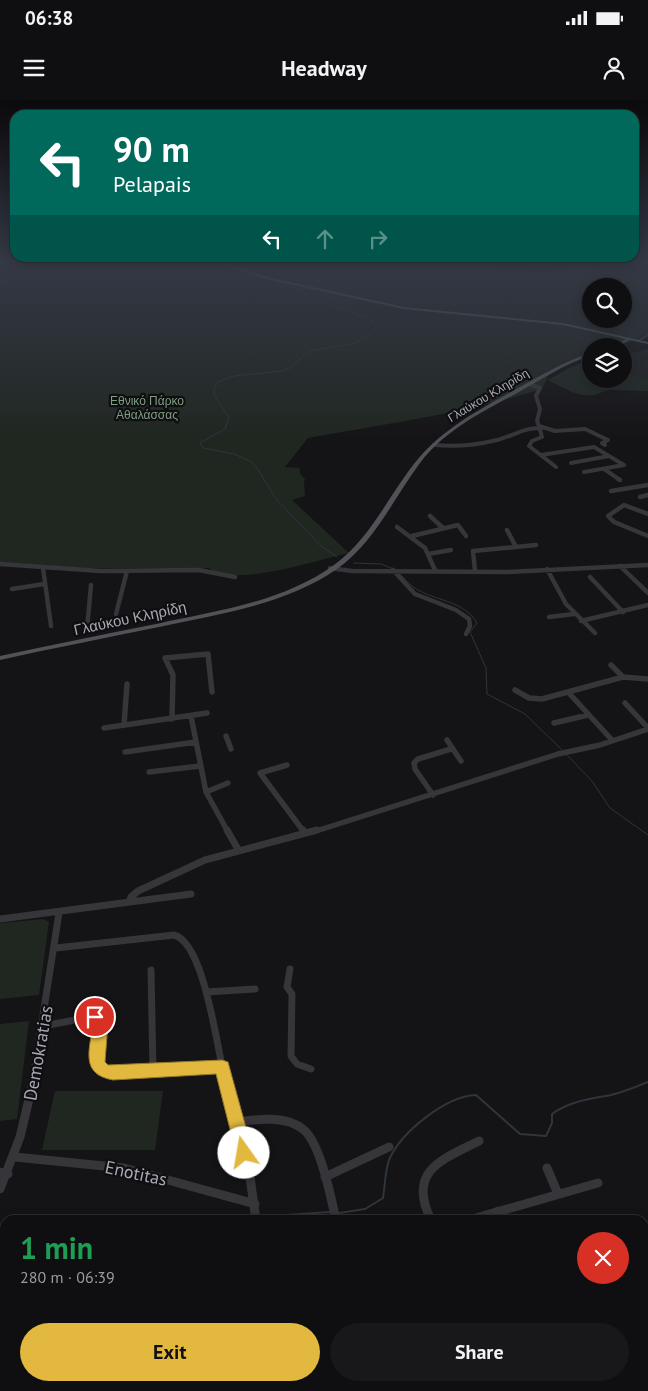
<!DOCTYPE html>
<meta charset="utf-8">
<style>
:root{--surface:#0f0e10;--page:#181719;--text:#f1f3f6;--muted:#9b9c9f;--line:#2f2e30;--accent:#e2b83e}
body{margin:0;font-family:"PT Sans",sans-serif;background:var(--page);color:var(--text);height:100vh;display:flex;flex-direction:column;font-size:19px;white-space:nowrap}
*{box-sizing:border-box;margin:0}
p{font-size:16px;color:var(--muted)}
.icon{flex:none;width:28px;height:28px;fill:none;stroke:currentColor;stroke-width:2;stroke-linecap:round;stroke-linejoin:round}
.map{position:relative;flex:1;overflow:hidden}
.details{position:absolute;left:0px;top:1115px;width:649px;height:176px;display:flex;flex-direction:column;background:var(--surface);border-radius:15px 15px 0 0;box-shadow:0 2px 12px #0003,0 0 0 1px var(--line)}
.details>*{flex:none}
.banner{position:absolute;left:10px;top:10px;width:629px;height:152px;border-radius:15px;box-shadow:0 2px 12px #0003,0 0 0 1px var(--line);background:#00695c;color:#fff;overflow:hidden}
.tools{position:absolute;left:582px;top:178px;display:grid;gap:10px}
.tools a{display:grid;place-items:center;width:50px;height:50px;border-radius:50%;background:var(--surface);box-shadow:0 2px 12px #0003,0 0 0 1px var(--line);font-size:25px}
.pin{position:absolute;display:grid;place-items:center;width:42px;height:42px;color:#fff;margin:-21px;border:2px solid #fff;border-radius:50%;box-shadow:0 1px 5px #0007}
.me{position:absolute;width:55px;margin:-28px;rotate:347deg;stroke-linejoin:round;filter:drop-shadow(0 0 4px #0008)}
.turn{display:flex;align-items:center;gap:18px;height:105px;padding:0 20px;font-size:22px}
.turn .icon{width:65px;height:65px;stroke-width:2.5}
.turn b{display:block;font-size:35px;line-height:42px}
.lanes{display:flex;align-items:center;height:48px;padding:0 20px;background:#0003;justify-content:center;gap:25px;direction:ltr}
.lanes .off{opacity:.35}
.round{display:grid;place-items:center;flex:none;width:52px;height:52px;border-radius:26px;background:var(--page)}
.overview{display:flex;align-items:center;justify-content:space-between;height:85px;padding:0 20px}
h1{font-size:30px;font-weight:600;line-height:38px;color:#1e9e55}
.primary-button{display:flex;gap:10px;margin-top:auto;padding:10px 20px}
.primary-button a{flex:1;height:58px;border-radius:30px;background:var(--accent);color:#111;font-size:20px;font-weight:600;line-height:58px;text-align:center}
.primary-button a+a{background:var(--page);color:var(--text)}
.status{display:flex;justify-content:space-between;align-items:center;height:35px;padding:0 25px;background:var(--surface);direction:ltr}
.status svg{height:14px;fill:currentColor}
header{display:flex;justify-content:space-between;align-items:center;height:65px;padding:0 20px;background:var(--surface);font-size:22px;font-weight:600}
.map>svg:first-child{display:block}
.built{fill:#202022}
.green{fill:#202721;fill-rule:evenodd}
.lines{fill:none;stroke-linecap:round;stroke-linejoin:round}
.stream-far1{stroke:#2e353d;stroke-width:1}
.stream{stroke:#2e353d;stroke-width:2}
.minor-far5{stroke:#35353a;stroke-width:2.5}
.minor-far4{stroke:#35353a;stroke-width:4}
.minor-far3{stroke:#35353a;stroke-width:4.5}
.minor-far2{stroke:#35353a;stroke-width:5.5}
.minor-far1{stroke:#35353a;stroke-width:7}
.minor{stroke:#35353a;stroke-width:9}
.major{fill:#515258;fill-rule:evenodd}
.route{fill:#e2b83e;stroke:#937828}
.labels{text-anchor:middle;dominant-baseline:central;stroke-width:4.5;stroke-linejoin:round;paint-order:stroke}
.far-street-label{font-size:12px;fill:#a6a9b4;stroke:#0f0e10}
.far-park-label{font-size:12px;fill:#7f9e83;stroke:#0f0e10}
.street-label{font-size:15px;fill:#a6a9b4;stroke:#0f0e10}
.near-street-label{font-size:18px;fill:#a6a9b4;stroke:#0f0e10}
</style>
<div class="status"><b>06:38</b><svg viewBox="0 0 49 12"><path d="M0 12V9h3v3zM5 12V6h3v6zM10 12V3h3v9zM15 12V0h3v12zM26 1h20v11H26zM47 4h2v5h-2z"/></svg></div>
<header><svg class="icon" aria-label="menu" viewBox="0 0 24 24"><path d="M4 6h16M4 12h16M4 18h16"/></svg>Headway<svg class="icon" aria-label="person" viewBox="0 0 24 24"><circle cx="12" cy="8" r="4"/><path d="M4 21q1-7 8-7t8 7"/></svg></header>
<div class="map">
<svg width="648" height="1291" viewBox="0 0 648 1291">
<rect width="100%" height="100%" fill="#141315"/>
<path class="built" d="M648,249v31l-24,-9v-19l7,1z"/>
<path class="green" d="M0,159h407l23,4 95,8 20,1 35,-5 68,7v60l-29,12h-28v10l-41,15 -8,18c-76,24 -156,35 -234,49l-23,29 14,1 2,7 4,4 -1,3 1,14 -13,4 57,53c-27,6 -120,36 -140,15h-127l-82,-5zM591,186h33v33h-33z
M591,259v20h33v-8l24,9v11l-39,-1c-6,1 -10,4 -15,5 -16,3 -32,-8 -46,-15l21,-12z
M44,819l5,3 -10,73 -39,4v-76z
M29,921l-12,98 -17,2v-97z
M55,991h108l-8,59h-113z"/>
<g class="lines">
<path class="stream-far1" d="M229,159l10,7
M241,171l59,18h12
M0,183l83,-24
M325,192l12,10 -2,4 32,12 9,7v4l-20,14 -47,8 -19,17 -8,3 -48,5 -16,6 -4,6v7l15,22 -4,12 -25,14 3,5 31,6 16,7 7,7 19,31 46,48 15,10
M354,463l27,1 15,6
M399,473c7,7 12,14 21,18 19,10 45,11 57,32l-7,9 16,36 1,26 38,20 38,37
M566,654l26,27 18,27 38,27"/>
<path class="stream" d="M339,1113l26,-4 18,-11c2,-13 2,-26 6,-38 12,-28 57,-64 87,-65l44,39 26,2 6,-13v-9c18,-13 38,-15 59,-19 13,-3 25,-8 37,-13
M283,1120l3,-5 44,-3
M307,1291l1,-5"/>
<path class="minor-far5" d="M638,241l10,-6"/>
<path class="minor-far4" d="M529,284l11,4 -4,8 4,13 -3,12 2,5 16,5 30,-2 23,11 -6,3 3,2
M539,326l3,11 -10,4 -3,5 27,21
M434,345c21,2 43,0 63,-5 16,-4 28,-13 45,-12
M541,355l53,-8 30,18
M571,363l38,-7
M604,369l16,11
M584,372l40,-7"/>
<path class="minor-far3" d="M618,379l2,1
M611,391l37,-6
M640,397l8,-2
M648,414l-24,-9 -16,11 6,6 34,14
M430,416l13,12
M397,427l28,21 10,22
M507,430l9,17
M412,436l46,-11 8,11
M428,454l23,-4
M0,464l100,7 99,-1 36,7
M620,466l28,27
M43,468l8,58
M330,468l22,3 155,1 141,-7
M547,469l19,35 29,29
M393,470l22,24 41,16 13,9 1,7 -4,8
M475,471l-2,-20 63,-6
M590,477l33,35
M12,489l32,-5
M116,514l11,-43
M549,517l25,-3
M581,521l67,-16
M87,529l4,-44"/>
<path class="minor-far2" d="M611,565l12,12
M515,590l14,8 13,1 81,-22 25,2
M568,592l44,48
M625,603l23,25
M191,616l15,76 22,40
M172,619l1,-44 -8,-17 43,-4 4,38
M554,623l34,-8
M124,625l3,-41
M104,628l103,-15
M226,636l5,13
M447,640l14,21
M125,652l71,-10
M287,665l-27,8 44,59
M149,672l51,-6
M206,692l22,-9
M433,695l-18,-26 -1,-6 4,-4 33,-10
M313,732l245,-78 42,-9 48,-16"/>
<path class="minor-far1" d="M227,730l12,21
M303,730l2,3
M129,802l2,-5 7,-6 67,-31 112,-30
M0,819l191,-25
M56,848l118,-13c31,8 43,115 51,144
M290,869l-3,18 5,7 -1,62 6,8 14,5
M151,870l2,101
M207,892l48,-3
M43,926l48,-9 7,1 2,5c-2,16 -9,38 6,49l116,-5
M33,979l26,-166"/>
<path class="minor" d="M225,978l23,85 8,57
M237,1022c21,-3 50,-7 67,8 17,15 27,68 32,90
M15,1057l109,11 131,36
M547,1068l11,26
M0,1072l8,2
M325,1077l64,-30
M0,1089l20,-52 14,-59
M498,1111l3,9
M431,1120c-24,-49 10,-60 48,-79
M469,1120l129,-37
M644,1152h4
M0,1191l5,-11
M0,1197l5,2
M644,1227l4,-1
M0,1283l5,1
M13,1286l17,5
M261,1286v5
M452,1286l8,5
M613,1286l16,5
M326,1291l2,-5
M404,1291l1,-5
M509,1291l1,-5"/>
<path class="major" d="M0,159h7l-7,2z
M205,159h5l62,19 132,29 159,16 85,19v2l-18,-4 -12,6h-5l13,-7 -63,-14 -159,-16 -134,-29z
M591,253v2c-26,9 -49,24 -74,38 -35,19 -72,37 -97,70 -27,36 -45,79 -83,106 -52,36 -118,45 -178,58 -53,11 -106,21 -159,33v-4c52,-11 104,-22 156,-32 60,-13 127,-22 178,-59 38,-28 55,-71 84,-106 27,-32 63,-50 98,-70 25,-13 48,-28 75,-36z"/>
</g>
<linearGradient id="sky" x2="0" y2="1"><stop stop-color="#0b0a0c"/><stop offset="0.47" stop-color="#343946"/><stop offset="1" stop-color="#343946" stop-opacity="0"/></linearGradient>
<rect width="648" height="340" fill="url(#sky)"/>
<path class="route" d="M95,911l9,4 4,8 -3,39 3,3 114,-5 6,2 25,91 -3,6 -6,2 -6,-2 -2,-6 -20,-79 -103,6c-34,-6 -23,-31 -20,-57l-5,-6 2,-4z"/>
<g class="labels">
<g class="far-street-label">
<text transform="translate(488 295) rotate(-31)">Γλαύκου Κληρίδη</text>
</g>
<g class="far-park-label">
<text x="147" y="300">Εθνικό Πάρκο<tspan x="147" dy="14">Αθαλάσσας</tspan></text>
</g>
<g class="street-label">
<text transform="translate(130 518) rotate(-12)">Γλαύκου Κληρίδη</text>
</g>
<g class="near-street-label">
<text transform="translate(38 953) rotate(-80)">Demokratias</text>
<text transform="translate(136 1073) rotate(12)">Enotitas</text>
</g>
</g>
</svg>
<div class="tools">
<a><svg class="icon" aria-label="search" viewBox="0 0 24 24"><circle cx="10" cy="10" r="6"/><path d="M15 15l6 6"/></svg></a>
<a><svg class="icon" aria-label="layers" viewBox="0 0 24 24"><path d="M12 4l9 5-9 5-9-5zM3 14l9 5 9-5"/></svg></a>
</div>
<div class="pin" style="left:95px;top:917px;background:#d93025"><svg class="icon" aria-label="arrive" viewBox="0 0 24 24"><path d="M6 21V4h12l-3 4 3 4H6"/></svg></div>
<svg class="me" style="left:244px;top:1053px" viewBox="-20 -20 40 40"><circle r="19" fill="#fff"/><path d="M0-13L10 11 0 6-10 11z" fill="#e2b83e"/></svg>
<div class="banner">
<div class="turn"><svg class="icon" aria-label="left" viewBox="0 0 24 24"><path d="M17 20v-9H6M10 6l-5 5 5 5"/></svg><div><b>90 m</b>Pelapais</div></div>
<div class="lanes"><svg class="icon" aria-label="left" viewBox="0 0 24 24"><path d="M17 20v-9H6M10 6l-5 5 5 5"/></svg><svg class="icon off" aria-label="ahead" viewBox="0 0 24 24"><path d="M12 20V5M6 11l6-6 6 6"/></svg><svg class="icon off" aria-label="right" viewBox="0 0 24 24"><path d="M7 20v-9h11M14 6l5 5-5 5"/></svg></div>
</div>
<section class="details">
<div class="overview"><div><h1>1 min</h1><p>280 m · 06:39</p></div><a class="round" style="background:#d93025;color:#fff"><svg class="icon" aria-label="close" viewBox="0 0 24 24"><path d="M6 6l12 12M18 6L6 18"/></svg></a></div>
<div class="primary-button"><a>Exit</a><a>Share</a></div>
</section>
</div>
